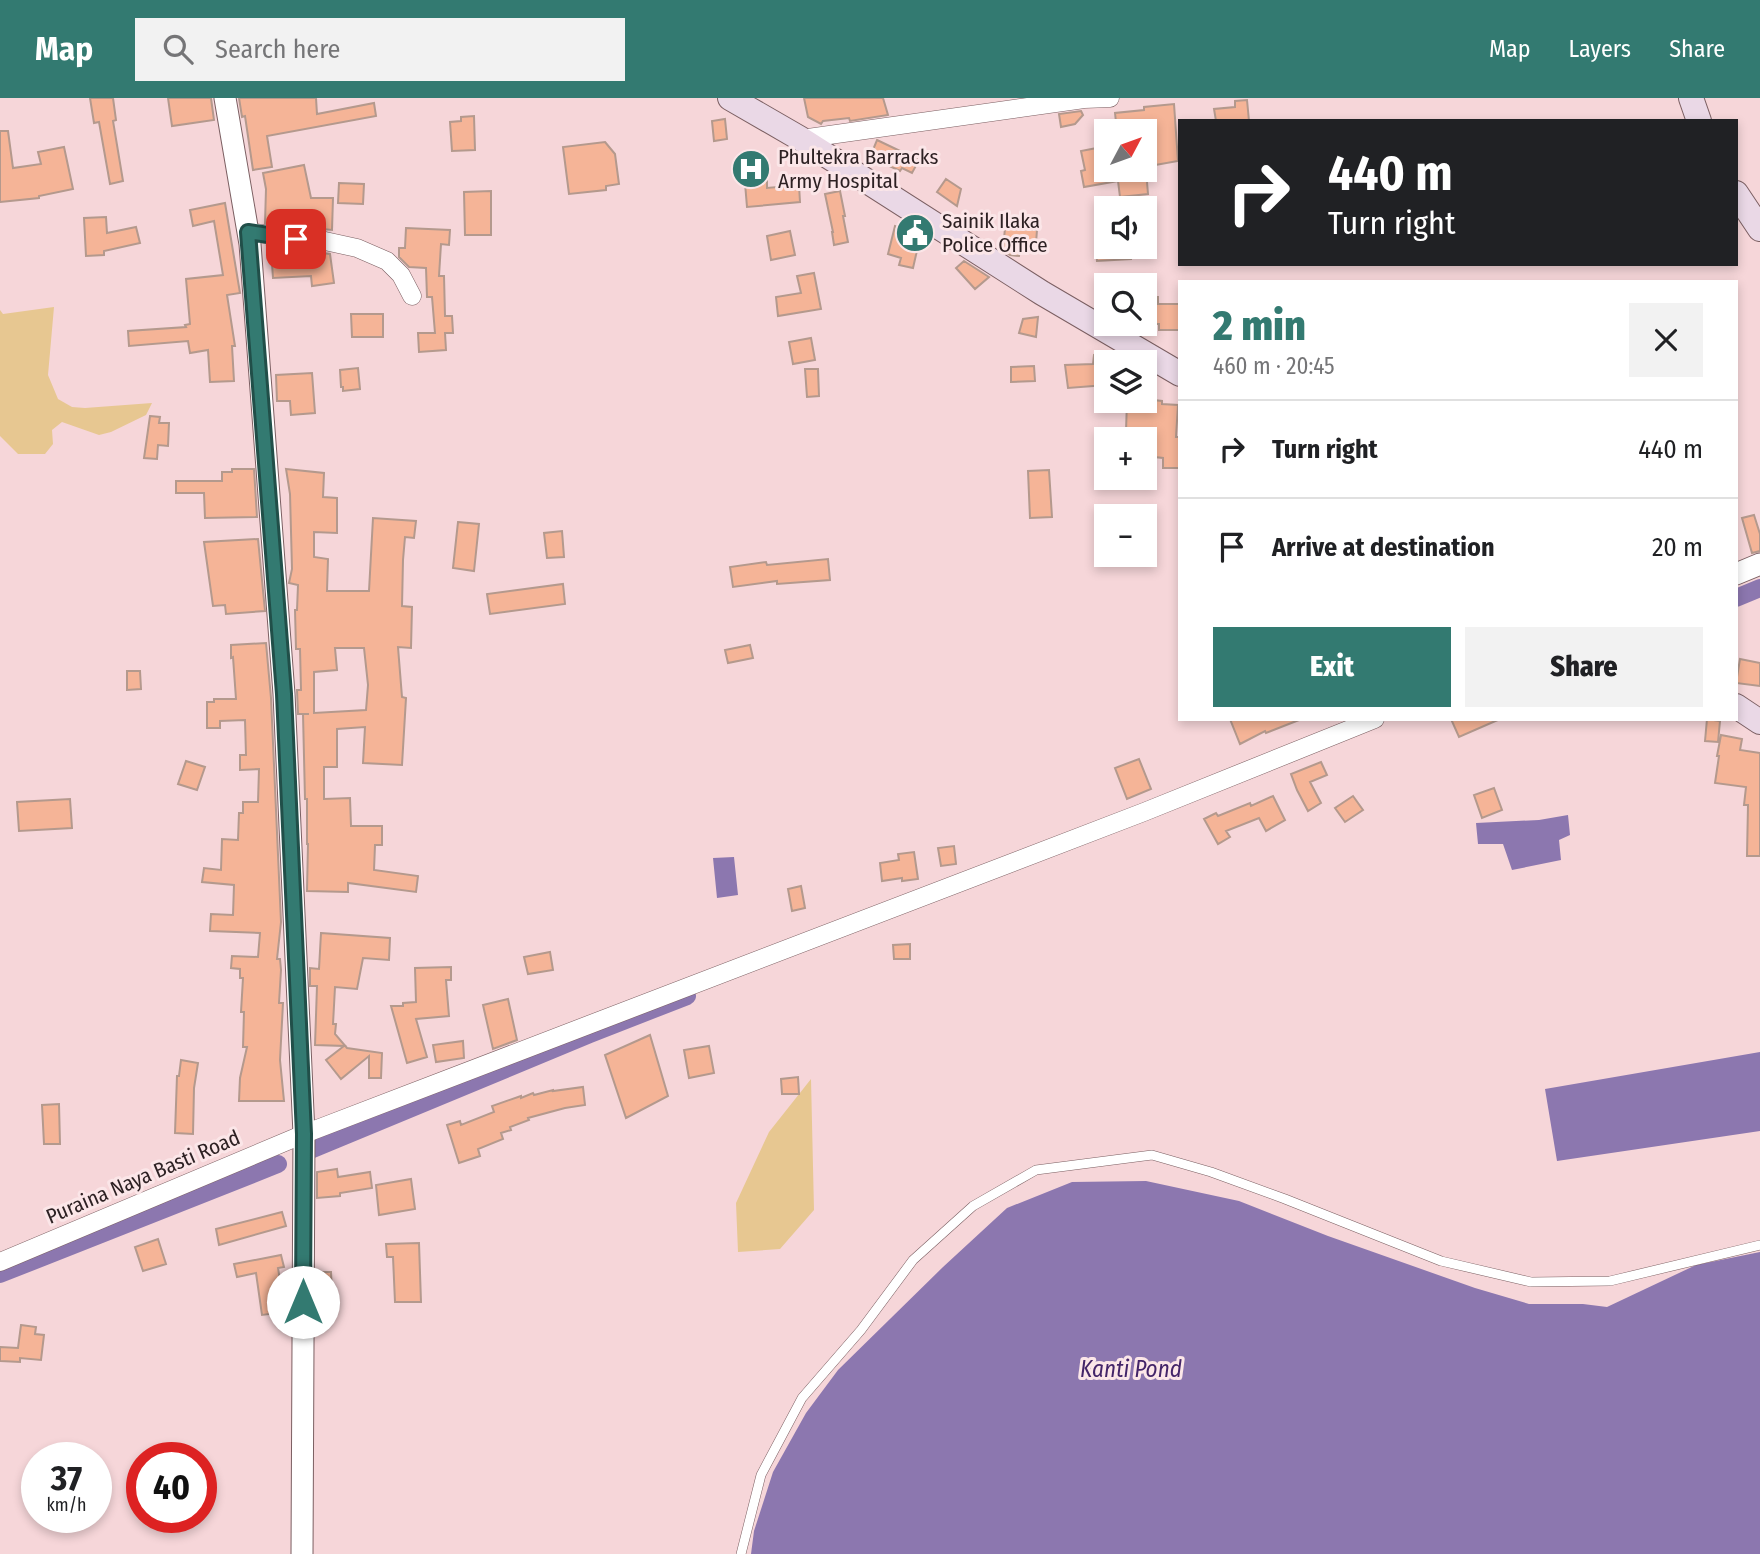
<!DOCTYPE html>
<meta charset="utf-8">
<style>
:root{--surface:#fff;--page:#f2f2f2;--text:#202124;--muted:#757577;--line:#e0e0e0;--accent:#337a71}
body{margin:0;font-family:"Fira Sans Condensed",sans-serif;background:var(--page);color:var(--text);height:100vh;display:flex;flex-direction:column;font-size:26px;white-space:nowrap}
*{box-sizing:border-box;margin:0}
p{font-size:23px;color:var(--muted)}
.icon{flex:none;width:38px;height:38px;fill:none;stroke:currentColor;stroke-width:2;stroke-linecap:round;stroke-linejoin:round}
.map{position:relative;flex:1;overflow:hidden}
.details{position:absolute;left:1178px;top:182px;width:560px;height:441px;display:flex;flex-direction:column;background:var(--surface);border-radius:0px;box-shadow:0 4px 10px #0003}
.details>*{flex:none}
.hud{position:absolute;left:1178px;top:21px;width:560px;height:147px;border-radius:0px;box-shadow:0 4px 10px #0003;background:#202124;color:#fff;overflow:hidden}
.needle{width:46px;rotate:49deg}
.tools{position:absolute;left:1094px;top:21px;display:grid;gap:14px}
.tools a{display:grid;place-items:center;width:63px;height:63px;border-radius:0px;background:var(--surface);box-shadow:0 4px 10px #0003;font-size:35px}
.speed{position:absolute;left:21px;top:1344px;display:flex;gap:14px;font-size:35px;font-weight:700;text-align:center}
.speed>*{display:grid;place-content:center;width:91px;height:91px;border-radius:50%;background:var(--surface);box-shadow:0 4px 10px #0003;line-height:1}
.speed small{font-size:18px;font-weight:400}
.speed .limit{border:10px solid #d22;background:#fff;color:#111}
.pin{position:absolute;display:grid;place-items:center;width:60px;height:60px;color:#fff;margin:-30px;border-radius:14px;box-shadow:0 4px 10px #0006}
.me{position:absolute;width:77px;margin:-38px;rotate:0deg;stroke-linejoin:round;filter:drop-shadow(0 0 5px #0008)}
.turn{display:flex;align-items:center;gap:24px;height:147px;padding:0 35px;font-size:32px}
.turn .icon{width:91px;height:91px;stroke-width:2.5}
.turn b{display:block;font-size:49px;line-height:60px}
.round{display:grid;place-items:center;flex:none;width:74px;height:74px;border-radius:0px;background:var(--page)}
.summary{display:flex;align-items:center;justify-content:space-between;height:119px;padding:0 35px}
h1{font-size:42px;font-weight:800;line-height:52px;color:var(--accent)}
.button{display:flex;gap:14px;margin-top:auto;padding:14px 35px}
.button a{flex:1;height:80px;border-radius:0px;background:var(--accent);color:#fff;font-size:28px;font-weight:800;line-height:80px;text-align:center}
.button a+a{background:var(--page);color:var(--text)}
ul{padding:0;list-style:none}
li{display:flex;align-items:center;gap:21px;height:98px;padding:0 35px;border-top:2px solid var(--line)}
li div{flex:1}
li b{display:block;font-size:26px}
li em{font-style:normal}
header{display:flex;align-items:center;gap:42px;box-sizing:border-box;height:98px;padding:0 35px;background:var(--accent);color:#fff}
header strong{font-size:33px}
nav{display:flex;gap:38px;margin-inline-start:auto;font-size:24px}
.search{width:490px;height:63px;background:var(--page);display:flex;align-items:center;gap:18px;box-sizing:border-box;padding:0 24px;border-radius:0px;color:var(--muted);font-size:26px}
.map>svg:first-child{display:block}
.green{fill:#e7c791}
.water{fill:#8c77af}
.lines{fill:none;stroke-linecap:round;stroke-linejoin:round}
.canal{stroke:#8c77af;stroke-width:18}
.building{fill:#f5b497;stroke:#b4998d;stroke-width:2;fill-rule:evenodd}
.service-casing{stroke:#7b5f62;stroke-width:10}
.minor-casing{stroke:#7b5f62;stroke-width:19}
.tertiary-casing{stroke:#7b5f62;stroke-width:23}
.secondary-casing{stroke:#7b5f62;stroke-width:26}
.service{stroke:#fff;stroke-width:9}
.minor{stroke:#fff;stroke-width:18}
.tertiary{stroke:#fff;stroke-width:21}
.secondary{stroke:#ead8e6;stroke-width:24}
.route-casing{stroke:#214f49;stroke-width:18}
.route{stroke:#337a71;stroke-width:12}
.labels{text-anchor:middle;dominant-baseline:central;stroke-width:6;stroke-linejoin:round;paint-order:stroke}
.poi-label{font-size:21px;fill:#2d2123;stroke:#fbe6e8;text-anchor:start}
.street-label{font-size:21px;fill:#2d2123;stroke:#fbe6e8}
.water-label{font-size:23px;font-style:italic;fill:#432469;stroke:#fbe6e8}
</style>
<header>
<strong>Map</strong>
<div class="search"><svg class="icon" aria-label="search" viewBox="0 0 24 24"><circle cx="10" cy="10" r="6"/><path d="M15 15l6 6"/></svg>Search here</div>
<nav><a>Map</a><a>Layers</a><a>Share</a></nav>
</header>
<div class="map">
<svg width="1760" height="1456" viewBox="0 0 1760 1456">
<rect width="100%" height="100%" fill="#f6d6d9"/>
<path class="green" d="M54,209l-6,68 10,24 14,8 13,1 67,-5 -6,12 -35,17 -12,3 -37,-13 -10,8 1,14 -8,10h-27l-18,-18v-126l3,4z
M811,981l3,131 -34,39 -42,3 -2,-49 33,-71z"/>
<path class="water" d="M1568,717l2,20 -11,5 2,20 -49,10 -9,-26h-25l-2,-21 63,-3z
M734,759l4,38 -21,3 -4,-40z
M1760,954v79l-203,30 -12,-72z
M1146,1083l93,20 89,35 147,52 54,16h54l24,3 89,-42 64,-13v302h-1009l3,-23 19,-59 33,-59 32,-43 105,-103 64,-59 65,-26z"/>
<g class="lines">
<path class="canal" d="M1736,500l24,-10
M308,1053l282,-117 97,-38
M0,1176l278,-110"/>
</g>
<path class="building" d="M90,0h23l3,22 -3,1 10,60 -13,3 -11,-62 -5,1z
M168,0h43l3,22 -42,6z
M239,0h77l1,16 57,-11 2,13 -109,20 5,31 -19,3 -8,-54 -3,1z
M804,0h79l5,17 -38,6 -1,-3 -26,3 -2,3 -13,-7z
M1247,2l2,21h-33l-2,-12 21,-2v-6z
M1174,6l4,57 -34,6v-36h-27l-2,-18 29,-3v-3z
M1081,13l2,4 -8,9 -14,3 -2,-13z
M474,18l1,34 -23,1 -2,-29 11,-1v-4z
M725,21l2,20 -13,2 -2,-20z
M0,33h8l5,37 28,-4 -3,-12 26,-5 9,42 -34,7v2l-39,4z
M877,42l42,20 -7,13 -10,-5 -2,3 -30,-14z
M605,44l10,12 4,30 -13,2v4l-37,4 -6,-47z
M1102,49l4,23h40l2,24 -28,3 -2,-16 -34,6 -3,-16 4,-1 -4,-19z
M740,65h27v25l32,-3 1,17 -53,5 -2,-24h-6z
M304,67l7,33h22l-1,32 -67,-7 1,-34 -3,-16z
M946,81l15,10 -4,17 -20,-14z
M339,85l25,1 -1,20 -25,-1z
M491,93v44h-26l-1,-43z
M840,93l5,25h-2l5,26 -14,3 -2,-13h1l-8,-38z
M225,105l15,90 -13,2 8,51h-3l2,35 -24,1 -2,-32 -18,3 -2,-12 -59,5 -1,-15 58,-4 -1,-2 5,-1 -4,-45 37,-4 -9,-54 -21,5 -3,-16z
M106,119l1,16 29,-6 4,16 -36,8v4l-18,1 -2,-38z
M909,127l12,8 -8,35 -14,-3 2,-7 -13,-4 7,-28 13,4z
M406,130l44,2 -1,15 -8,-1 -2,32h5l1,40h7l1,17h-8l1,17 -27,2 -1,-19h17l-3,-36h-5l-1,-29 -17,-1 -10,-10v-9h6z
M1005,130l32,2 -1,13 -15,-1 -2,14 -9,-1 -7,-5z
M790,133l5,24 -24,5 -4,-24z
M267,148l63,8 4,29 -22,3 -1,-10 -38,2 -1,-14z
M1096,149h34l1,12 -34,2z
M964,163l25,16 -14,12 -19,-21z
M814,175l7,36 -43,7 -2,-19 25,-4 -4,-17z
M1144,199h14v7h22v26h-21v-6h-12v-7l-3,-1z
M351,216h32v23h-31z
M1038,219l-2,20 -17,-4 4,-14z
M811,240l4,22 -22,4 -4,-22z
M1106,256v31l-38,3 -3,-23 28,-1 1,-9z
M1034,268l1,15 -24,1v-15z
M358,270l2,21 -17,2v-4h-2l-1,-17z
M805,271h13l1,27 -12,1z
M312,275l3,40 -24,2 -1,-14h-13l-1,-26z
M1144,301l18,2v3l16,1 -2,32h4v31h-17v-10l-18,-2 1,-24 -20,-1 1,-30h17z
M150,318l10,1 -1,6h10l-1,23 -10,-1 -1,14 -13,-1z
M232,371h22l3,48 -52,1 -1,-25h-28v-12h46v-9h10z
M286,371l38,4 -1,24 14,1v35l-23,-1v25l14,2 -1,32h42l4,-73 43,3 -2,17 -9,-1 -2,23 -1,46 10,1 -1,41 -13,-1 4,50 4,1 -4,67 -39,-2 2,-36 -28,2v38h-13v32l26,-1 1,28h31v19h-7l-1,25 44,6 -2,16 -68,-9v9l-41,-1 1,-47h-1v-45h-2l-2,-85h6h-11l-1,-24h4l-1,-41h-4l-1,-39h2l1,-25 -9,-2 3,-14 -2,-75zM335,550h29l4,37 -2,25 -52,3v-41l23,-2z
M1049,372l3,47 -22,1 -2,-47z
M1754,417l6,19v17l-8,2 -10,-35z
M458,424l21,2 -5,47 -21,-3z
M562,433l2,26 -17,1 -3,-25z
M258,441l7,72 -39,3 -1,-9 -12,1 -9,-64z
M828,461l2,21 -53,4v-3l-44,6 -3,-20 36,-5 1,3z
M563,486l2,20 -75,10 -3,-20z
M266,545l5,55 10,224 -4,37h3l1,11 -2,33h4l-3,57 4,41h-45l1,-23 7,-31h-4l1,-35h-3l2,-34h-3v-9l-9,-1 1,-12 26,1 2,-24 -50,-2 1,-17 22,1 1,-30 -32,-3 2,-14 17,2 1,-31 16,1 1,-27h4v-11h15l1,-33 -19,1v-15h6l-1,-35 -25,1v7h-13v-26h7v-3h22l-3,-42 -2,1v-13z
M750,547l3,13 -25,5 -3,-13z
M1740,561l20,4v23l-24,-3z
M127,573h13l1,18 -14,1z
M1230,621h69v1l-33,13 -1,-2 -25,13z
M1451,621h49l-41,18z
M1707,621l13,2 -2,21 -13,-1z
M1721,637l21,4 -2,11 20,3v103h-13l1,-51h-4l2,-18 -31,-4 4,-27h-2z
M1139,661l12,30 -24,10 -12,-31z
M186,663l19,6 -8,23 -19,-6z
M1321,664l6,13 -17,7 11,21 -13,8 -11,-21 -6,-16z
M1494,690l8,22 -20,8 -8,-23z
M1273,698l12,24 -19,11 -7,-13 -33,13 4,6 -12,7 -14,-25 12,-6 2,3 32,-13 1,3z
M1353,698l10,14 -18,12 -10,-14z
M70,701l2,29 -53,3 -2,-29z
M954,748l2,18 -15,2 -3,-18z
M914,754l4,27 -16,2v-3l-20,3 -2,-18 19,-3 -1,-6z
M801,788l4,22 -13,3 -4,-22z
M321,835l69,5 -1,22 -26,-2 -6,31 -22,-2 -2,37h3l-1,10 12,14 35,5 -1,25h-12v-22l-28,23 -15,-19 18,-14 -29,-1 2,-59h-7v-18l9,1z
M910,846v15h-16l-1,-14z
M550,854l3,18 -25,4 -4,-17z
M451,869v13h-5l3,36 -33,3 11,38 -20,6 -16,-57h12v-3l13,-1 -1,-34z
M508,901l9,41 -24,9 -10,-44z
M650,937l18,61 -42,22 -21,-63z
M463,943l1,17 -28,4 -3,-17z
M709,948l5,27 -25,5 -5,-28z
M181,962l17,3 -4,25 -1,46 -18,-1 2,-57h2z
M798,979l1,17h-17l-1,-15z
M583,989l2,18 -20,3 -37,10 1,2 -19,7 1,3 -10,3 2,6 -25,10 2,7 -21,7 -12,-38 13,-4 1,4 33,-13 -2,-6 29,-10v2l12,-5 1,2 19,-5v1z
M59,1006l1,40h-16l-2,-39z
M337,1071l1,8 32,-5 2,16 -32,5v3l-23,2v-26z
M411,1081l4,30 -36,6 -3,-30z
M282,1114l4,14 -67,19 -3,-16z
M158,1141l8,25 -23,7 -8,-24z
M419,1145l2,59h-26l-2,-45h-6l-1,-13z
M281,1157l3,12 -6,1 7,44 -23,3 -6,-42 -19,4 -3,-13z
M316,1174h15l1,20h-16z
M21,1227l15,2 -1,7 9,1 -3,25 -21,-2v4l-20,-1v-14l18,1z"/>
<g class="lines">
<g class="service-casing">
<path id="service" d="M741,1456l20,-79 41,-77 59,-68 52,-70 60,-54 63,-36 116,-15 59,17 74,27 156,62 90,21 79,-1 150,-36"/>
</g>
<g class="minor-casing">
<path id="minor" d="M801,41l283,-40 26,-1
M248,134l77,9 32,7 30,13 14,14 11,21
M0,1164l304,-128 840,-322 231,-93"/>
</g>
<g class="tertiary-casing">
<path id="tertiary" d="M225,0l25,146 34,450 20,440 -2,420
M1736,476l24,-10"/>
</g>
<g class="secondary-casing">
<path id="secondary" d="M730,0l71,41 241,154 138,81
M1691,0l8,23
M1736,95l24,36
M1736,608l24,16"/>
</g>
<use href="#service" class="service"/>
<use href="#minor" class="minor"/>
<use href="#tertiary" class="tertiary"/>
<use href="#secondary" class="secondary"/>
</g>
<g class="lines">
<g class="route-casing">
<path id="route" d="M296,141l-48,-7 36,462 20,440 -1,168"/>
</g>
<use href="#route" class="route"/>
</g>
<defs>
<g id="hospital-disc" transform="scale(2.0125)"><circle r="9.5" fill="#337a71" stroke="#fbe6e8"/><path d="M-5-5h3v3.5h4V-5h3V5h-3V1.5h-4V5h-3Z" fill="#fff"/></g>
<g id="civic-disc" transform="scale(2.0125)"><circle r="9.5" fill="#337a71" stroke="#fbe6e8"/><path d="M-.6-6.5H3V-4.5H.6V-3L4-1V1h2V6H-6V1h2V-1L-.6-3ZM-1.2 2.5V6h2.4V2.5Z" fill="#fff"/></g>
</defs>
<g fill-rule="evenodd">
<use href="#hospital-disc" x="751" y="71"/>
<use href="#civic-disc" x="915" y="135"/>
</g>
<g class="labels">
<g class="poi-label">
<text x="778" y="59">Phultekra Barracks<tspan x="778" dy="24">Army Hospital</tspan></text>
<text x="942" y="123">Sainik Ilaka<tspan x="942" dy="24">Police Office</tspan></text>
</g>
<g class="street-label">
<text transform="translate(143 1079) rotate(-23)">Puraina Naya Basti Road</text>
</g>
<g class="water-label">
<text x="1131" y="1271">Kanti Pond</text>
</g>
</g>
</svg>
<div class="tools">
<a><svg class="needle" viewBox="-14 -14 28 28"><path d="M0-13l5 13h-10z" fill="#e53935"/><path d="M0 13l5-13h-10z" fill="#757577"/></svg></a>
<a><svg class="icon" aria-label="sound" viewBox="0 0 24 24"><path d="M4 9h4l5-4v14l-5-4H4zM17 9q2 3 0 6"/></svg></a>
<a><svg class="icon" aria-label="search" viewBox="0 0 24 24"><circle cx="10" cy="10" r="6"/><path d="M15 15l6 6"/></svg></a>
<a><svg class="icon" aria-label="layers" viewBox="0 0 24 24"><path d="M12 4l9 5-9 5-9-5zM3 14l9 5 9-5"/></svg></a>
<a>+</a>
<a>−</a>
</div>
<div class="speed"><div>37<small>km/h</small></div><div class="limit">40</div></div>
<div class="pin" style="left:296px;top:141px;background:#d93025"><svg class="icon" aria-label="arrive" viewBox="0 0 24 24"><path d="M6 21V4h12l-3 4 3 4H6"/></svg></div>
<svg class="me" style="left:303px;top:1204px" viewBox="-20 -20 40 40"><circle r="19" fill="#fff"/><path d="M0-13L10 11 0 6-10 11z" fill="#337a71"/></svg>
<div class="hud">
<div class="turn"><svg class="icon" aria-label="right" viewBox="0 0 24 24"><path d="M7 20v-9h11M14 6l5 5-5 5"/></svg><div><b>440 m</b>Turn right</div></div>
</div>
<section class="details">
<div class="summary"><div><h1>2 min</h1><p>460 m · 20:45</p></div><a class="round"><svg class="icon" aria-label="close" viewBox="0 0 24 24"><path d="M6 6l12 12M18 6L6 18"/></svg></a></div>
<ul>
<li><svg class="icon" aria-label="right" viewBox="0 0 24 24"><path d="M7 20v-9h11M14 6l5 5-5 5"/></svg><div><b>Turn right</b></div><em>440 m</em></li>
<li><svg class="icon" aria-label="arrive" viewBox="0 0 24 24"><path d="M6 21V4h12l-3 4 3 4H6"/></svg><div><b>Arrive at destination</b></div><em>20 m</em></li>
</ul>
<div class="button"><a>Exit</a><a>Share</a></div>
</section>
</div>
